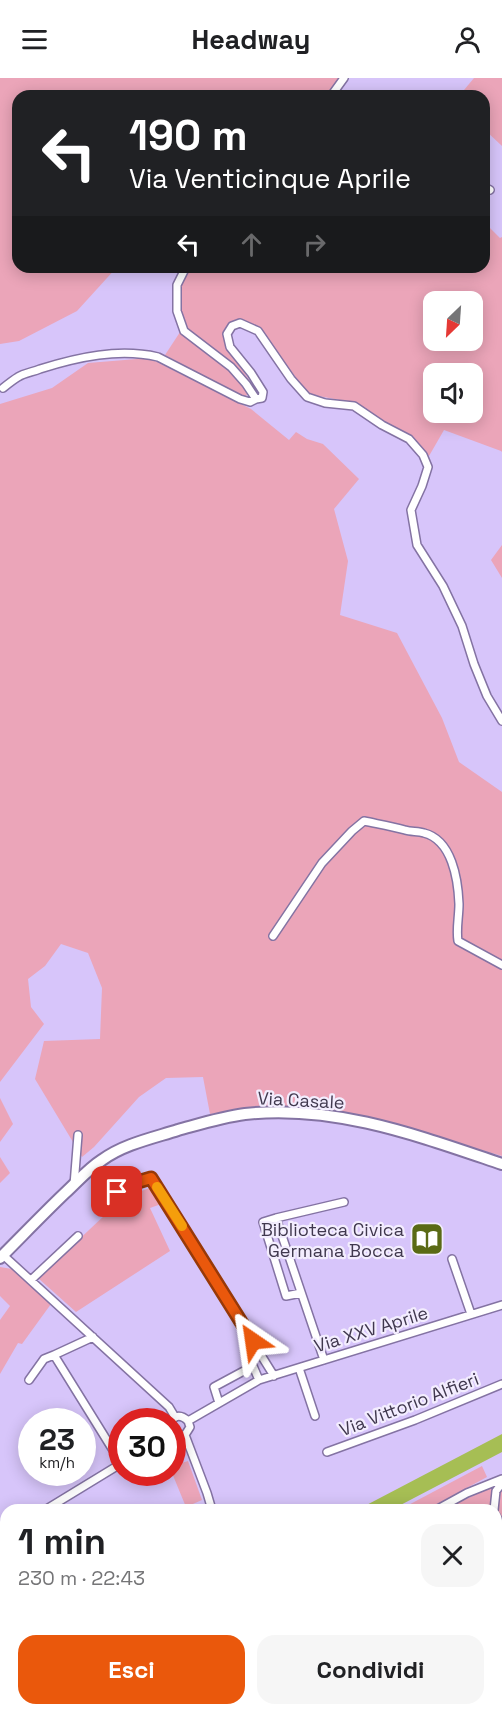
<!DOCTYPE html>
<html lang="it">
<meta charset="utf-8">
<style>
:root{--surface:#fff;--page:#f6f6f6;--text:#202124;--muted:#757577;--accent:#ea580c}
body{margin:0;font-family:"Space Grotesk",sans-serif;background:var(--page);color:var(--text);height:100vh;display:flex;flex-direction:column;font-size:22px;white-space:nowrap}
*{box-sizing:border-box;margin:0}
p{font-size:20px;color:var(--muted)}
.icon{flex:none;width:33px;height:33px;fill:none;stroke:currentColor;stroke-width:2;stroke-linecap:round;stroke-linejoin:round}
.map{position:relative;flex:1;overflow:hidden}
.drawer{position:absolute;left:0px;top:1426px;width:502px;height:212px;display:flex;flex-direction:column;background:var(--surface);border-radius:18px 18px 0 0;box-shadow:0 3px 15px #0003}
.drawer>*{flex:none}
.banner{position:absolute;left:12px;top:12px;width:478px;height:183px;border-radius:18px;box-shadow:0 3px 15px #0003;background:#202124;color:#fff;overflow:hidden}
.needle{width:39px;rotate:205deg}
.fabs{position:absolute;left:423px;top:213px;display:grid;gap:12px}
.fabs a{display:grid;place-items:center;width:60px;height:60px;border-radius:12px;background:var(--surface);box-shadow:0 3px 15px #0003;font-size:30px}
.speed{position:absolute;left:18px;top:1330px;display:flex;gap:12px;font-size:30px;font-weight:700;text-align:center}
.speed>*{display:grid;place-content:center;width:78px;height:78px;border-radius:50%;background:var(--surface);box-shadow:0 3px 15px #0003;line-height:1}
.speed small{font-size:15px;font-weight:400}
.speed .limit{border:9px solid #d22;background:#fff;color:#111}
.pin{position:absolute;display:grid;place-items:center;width:51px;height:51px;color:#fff;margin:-26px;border-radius:12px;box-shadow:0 3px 9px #0006}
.me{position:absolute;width:66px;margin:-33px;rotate:328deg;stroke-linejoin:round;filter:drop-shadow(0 0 4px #0008)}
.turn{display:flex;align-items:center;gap:21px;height:126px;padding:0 18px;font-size:27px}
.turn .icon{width:78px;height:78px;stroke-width:2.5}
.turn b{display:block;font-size:42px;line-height:51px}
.lanes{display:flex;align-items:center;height:57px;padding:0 18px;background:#0003;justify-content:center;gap:30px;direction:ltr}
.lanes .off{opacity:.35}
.round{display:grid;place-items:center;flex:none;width:63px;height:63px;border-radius:18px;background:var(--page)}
.summary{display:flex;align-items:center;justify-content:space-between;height:102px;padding:0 18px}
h1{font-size:36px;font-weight:800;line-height:45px}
.action{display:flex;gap:12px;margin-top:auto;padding:12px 18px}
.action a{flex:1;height:69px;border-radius:18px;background:var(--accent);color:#fff;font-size:24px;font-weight:800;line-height:69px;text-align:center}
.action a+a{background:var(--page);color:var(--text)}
header{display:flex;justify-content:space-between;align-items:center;height:78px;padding:0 18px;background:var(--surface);font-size:27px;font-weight:800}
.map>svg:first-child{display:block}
.green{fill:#eba5b9;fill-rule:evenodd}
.water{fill:#a6be54}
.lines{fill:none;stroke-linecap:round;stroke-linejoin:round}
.street-casing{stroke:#8473a3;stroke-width:10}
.primary-casing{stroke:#8473a3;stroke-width:14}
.street{stroke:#fff;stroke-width:7}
.primary{stroke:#fff;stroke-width:10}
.route-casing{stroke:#983908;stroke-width:15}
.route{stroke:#ea580c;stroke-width:10}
.slow{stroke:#f59e0b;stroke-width:10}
.labels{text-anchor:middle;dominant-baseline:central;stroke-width:4.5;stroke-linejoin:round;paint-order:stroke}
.street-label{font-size:18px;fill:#40384e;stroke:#f3edfe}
.poi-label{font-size:18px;fill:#40384e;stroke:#f3edfe;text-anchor:end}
</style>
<header><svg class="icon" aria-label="menu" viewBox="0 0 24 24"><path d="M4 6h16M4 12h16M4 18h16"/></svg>Headway<svg class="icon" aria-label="person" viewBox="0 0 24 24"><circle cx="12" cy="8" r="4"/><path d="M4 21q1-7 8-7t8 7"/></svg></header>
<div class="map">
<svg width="502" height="1637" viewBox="0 0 502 1637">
<rect width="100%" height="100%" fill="#d7c5fa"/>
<path class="green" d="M0,0h339l-14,18h-307v171h99l-40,44 -58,30 -19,3z
M474,0h28v68l-17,-16 -1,-34h-25z
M485,145l15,15 2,-1v215l-1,-1 -57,-21 -15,26 -18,-18 -56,-35 -47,-9 -48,-65 -29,-6 -3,24 27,42 -12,9 -78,-43 21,-32c-11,-25 -9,-33 3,-56h295zM434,224h38v38h-38zM434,296h38v38h-38z
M149,280l102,51 38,31 7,-8 11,7 16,5 36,35 -25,30 14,52 -8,54 57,18 45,85 17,44 43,30v364l-124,-36 -35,-7 -99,-3 -34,4 -7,-37 -37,1 -27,19 -45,50 -12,10 -47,-78 9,-38 56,-2 2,-51 -14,-35 -27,-9 -16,22 -17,13 3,28 13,17 -44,58v-678l52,-16 36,-25z
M502,467v33l-11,-18z
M0,1020l13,26 -13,18z
M0,1079l10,16 -10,10z
M152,1109l12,16 -14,5 20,43 -94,61 -38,-34 85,-80z
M0,1189l12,2 39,35 -29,40 -4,-1 -18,31v-54l10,-14 -10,-10z
M188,1383l14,39 -16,7 -14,-34v-7z
M482,1388l5,11 -61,33h-27z
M502,1404v233h-70l5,-5h59v-200h-53z
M28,1632h216l1,5h-223z
M306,1632h45l5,5h-50z
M354,1632h82l-6,5h-72z"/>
<path class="water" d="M502,1356v18l-111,58h-34z
M247,1632h32l1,5h-31z"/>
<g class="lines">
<g class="street-casing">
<path id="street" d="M331,18l13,-18
M484,109l6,3
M186,189l-9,18v26l7,20 47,36 15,17 10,15 6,-1 1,-6 -12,-19 -21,-26 -3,-13 5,-8 8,-3 18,8 33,48 16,18 18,6 29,3 28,19 27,14 14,16 5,12 -6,19 -11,24 6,35 26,41 19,40 12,38 13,32 15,25
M3,310c5,-4 10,-8 15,-11 6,-4 15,-5 22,-8 38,-12 79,-21 118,-12l82,42 10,3 6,-3
M273,858l49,-73 30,-32 12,-10c14,3 27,5 41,9 6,2 13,1 19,3 28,7 34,46 35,71 0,13 -3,25 -1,37l44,24
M74,1107l4,-50
M117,1114l14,-8 20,-6 123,198
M276,1140l-13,4 23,74 15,-3
M3,1177l166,152 6,10
M452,1181l19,55
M31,1202l47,-44
M93,1259l-39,18 67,108
M324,1282l-48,-142 68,-16
M299,1290l16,48
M29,1302l15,-21 10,-4
M219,1325l-5,-16 39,-21 6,14
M188,1343l71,-41 243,-75
M171,1344c4,-8 11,-7 17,-1
M172,1355l5,2h8l5,-8 -2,-6
M185,1357l22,58 5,17
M327,1374l88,-32 87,-36
M45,1432l77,-47
M436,1432l31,-17 35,-14
M494,1432l2,-19 6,-8
M496,1438l6,12
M0,1461l6,-4
M496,1497l6,-3
M0,1609l6,-4
M304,1632v5"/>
</g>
<g class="primary-casing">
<path id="primary" d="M0,1180c22,-22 43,-44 65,-65 12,-11 23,-24 37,-33 22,-16 51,-22 76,-30 22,-6 44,-13 67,-16 89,-10 174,22 257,50"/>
</g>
<use href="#street" class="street"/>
<use href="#primary" class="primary"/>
</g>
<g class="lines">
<g class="route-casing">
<path id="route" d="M117,1114l14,-8 20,-6 102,163"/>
</g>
<use href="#route" class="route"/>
<path class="slow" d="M157,1109l25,39"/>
</g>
<defs>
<g id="library-square" transform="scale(1.725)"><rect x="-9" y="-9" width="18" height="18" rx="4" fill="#5a6a15" stroke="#f3edfe"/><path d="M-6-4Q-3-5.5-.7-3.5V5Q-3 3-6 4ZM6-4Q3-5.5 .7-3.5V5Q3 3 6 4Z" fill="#fff"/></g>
</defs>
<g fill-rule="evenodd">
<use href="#library-square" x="427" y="1161"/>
</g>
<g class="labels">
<g class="street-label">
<text transform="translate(301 1022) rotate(3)">Via Casale</text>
<text transform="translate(371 1251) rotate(-17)">Via XXV Aprile</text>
<text transform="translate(409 1326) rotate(-21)">Via Vittorio Alfieri</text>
</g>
<g class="poi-label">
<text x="404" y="1151">Biblioteca Civica<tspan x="404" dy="21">Germana Bocca</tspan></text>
</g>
</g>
</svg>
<div class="fabs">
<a><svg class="needle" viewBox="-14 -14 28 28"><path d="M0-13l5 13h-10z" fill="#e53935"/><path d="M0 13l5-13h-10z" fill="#757577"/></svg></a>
<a><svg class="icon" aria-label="sound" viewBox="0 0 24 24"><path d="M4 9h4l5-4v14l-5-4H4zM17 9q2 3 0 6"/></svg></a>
</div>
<div class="speed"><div>23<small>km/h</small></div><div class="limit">30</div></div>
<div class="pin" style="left:117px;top:1114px;background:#d93025"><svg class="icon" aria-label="arrive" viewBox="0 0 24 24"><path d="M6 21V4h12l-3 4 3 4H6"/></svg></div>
<svg class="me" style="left:253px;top:1263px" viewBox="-20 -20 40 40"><path d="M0-17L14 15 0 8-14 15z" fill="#ea580c" stroke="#fff" stroke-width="4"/></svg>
<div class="banner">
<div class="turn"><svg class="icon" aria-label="left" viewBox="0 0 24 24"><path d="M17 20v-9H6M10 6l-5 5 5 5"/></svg><div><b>190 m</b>Via Venticinque Aprile</div></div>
<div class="lanes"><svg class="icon" aria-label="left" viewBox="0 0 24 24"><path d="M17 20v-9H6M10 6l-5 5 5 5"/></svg><svg class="icon off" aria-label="ahead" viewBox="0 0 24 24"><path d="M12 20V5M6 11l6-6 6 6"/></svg><svg class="icon off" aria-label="right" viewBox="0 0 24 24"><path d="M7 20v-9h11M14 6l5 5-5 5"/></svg></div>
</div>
<section class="drawer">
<div class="summary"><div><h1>1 min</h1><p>230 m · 22:43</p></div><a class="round"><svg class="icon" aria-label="close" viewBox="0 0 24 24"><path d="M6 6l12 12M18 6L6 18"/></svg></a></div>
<div class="action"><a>Esci</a><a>Condividi</a></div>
</section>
</div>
